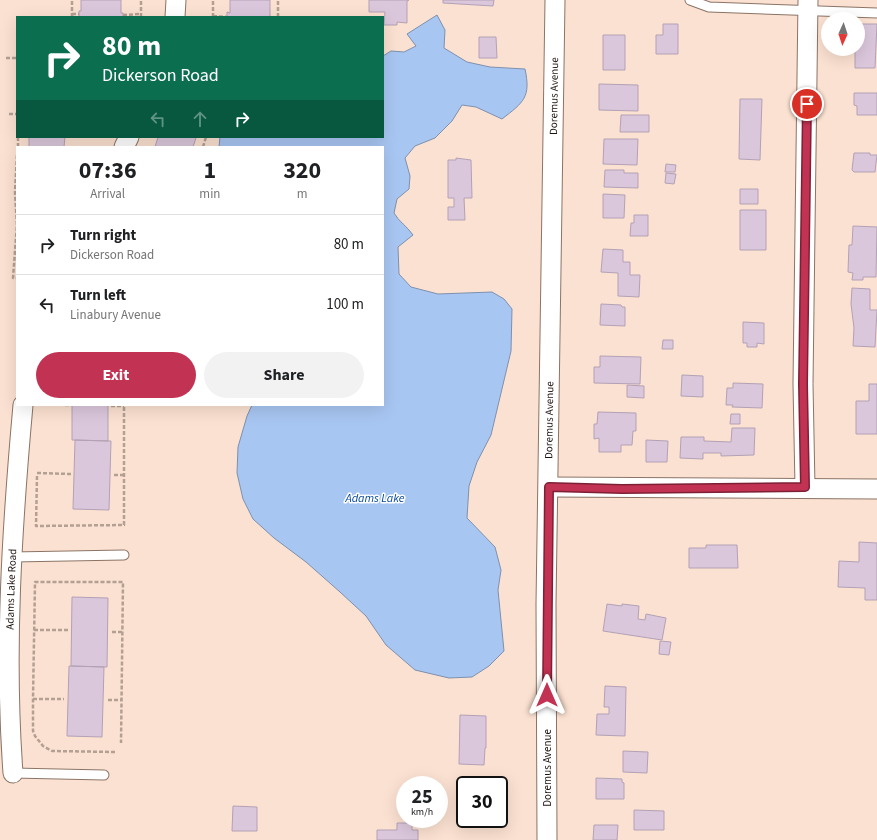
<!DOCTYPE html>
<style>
:root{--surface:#fff;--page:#f2f2f2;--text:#202124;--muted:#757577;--line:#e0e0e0;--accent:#c23252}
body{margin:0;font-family:"Source Sans 3",sans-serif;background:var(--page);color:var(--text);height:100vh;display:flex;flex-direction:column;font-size:15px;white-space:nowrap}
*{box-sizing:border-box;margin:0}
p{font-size:13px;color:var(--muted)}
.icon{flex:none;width:22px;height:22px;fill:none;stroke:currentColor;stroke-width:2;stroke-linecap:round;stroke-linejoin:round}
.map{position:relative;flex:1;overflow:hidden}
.drawer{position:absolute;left:16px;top:146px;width:368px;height:260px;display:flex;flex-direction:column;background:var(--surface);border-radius:0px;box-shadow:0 4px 16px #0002}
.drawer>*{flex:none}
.hud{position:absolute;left:16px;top:16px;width:368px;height:122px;border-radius:0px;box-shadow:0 4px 16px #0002;background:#0b6e4f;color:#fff;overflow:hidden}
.needle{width:26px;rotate:183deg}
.buttons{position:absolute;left:821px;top:12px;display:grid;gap:8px}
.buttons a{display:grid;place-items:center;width:44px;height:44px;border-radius:50%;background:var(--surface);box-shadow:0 4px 16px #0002;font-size:20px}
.speed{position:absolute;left:396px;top:776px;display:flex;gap:8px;font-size:20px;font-weight:700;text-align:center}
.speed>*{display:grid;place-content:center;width:52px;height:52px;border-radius:50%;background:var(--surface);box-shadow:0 4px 16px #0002;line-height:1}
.speed small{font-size:10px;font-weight:400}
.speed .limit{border:2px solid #111;border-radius:6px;background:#fff;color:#111}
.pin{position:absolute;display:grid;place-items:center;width:34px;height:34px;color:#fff;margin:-17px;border:2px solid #fff;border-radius:50%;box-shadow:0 1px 4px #0007}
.me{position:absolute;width:44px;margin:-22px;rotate:0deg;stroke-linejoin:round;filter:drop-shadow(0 0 3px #0008)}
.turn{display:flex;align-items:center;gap:14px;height:84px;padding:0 20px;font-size:18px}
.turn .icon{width:52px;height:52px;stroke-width:2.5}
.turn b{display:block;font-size:28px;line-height:34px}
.lanes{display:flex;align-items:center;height:38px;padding:0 20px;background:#0003;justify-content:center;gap:20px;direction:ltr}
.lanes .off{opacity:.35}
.eta{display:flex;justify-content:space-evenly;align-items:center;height:68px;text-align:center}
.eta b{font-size:24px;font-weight:700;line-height:28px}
.action{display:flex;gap:8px;margin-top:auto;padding:8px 20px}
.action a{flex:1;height:46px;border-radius:24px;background:var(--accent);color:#fff;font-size:16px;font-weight:700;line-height:46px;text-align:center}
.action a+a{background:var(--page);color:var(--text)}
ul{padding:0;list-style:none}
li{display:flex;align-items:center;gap:12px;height:60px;padding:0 20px;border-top:1px solid var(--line)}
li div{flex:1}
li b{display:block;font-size:15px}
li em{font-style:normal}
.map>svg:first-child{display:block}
.water{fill:#a8c6f2;stroke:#7e90ae}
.building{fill:#dbc7dc;stroke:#b3a1b5}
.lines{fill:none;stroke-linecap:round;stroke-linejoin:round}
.service-casing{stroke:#8b7466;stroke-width:11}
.minor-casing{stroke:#8b7466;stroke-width:21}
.path{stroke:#b49f93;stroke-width:2.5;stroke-dasharray:4 2;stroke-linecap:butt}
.service{stroke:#fff;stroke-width:9}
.minor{stroke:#fff;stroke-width:19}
.route-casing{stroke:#7e2035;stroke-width:10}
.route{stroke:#c23252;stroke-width:7}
.labels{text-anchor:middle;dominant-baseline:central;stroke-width:3;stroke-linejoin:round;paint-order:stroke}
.street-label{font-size:11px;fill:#1c130e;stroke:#fff}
.water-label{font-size:12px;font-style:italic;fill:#06499b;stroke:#fff}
</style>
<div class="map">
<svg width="877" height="840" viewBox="0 0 877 840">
<rect width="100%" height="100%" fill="#fbe1d1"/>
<path class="water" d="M437,15l8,15 -1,18 23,14 23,5 35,2c6,28 -1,33 -23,50l-26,-12 -14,-2 -10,16 -17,17 -20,8 -10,12 5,18 -1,13 -12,10 -3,14c5,9 13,13 19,22l-15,12 1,27 12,13 27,7 54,-2 12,7 8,10 -1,42 -20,84 -14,27 -8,24 -2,32 28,29 6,23 -3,20 6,61 -15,15 -17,11 -23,1 -34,-8 -29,-25 -20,-29 -26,-24 -34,-30 -32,-24 -21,-19 -10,-20 -6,-26 1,-26 9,-31 5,-11h131v-258h-164l1,-10h163v-81l8,-5 13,1 12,-6 -9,-12z"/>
<path class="building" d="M81,0h40v13h2v4h-44v-6h2z
M230,0h40v16l2,1h-45v-5l3,1z
M369,0h40l-2,1v22l-10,-1v3h-13l1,-13h-16z
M443,0h51l-1,6 -50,-3z
M663,24h15v30h-22v-19h7z
M858,24h19l-2,44h-20v-19h3z
M603,35h22v35h-22z
M479,37h17l1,21h-18z
M599,84l39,1v26l-39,-1z
M854,93h23v22h-20v-9l-3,-1z
M740,99h22l-2,61 -21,-1z
M621,115h28v17h-29z
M29,137h36l-1,10h-35z
M158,137h35l3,1 -3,9h-38z
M604,139h34l-1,26 -34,-1z
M854,153h16v2h7l-2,17h-21l-2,-2z
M456,158l15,2 1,38h-8l1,22h-17v-13h6v-9h-6v-38h8z
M666,164l10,1 -1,7h-10z
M605,170h19v3h14v15l-34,-1z
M666,173l10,1 -2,10 -9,-1z
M740,189h18v15h-18z
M603,194l22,1 -1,23h-21z
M740,210h26v40h-26z
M634,215h14v21h-18l1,-13h3z
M853,226l24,1 -1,50h-13v3h-11l1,-7 -5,-1 1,-27h3z
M603,249l20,1v12h7v13h10l-1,22 -21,-1v-23l-17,-1z
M852,288l18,1v21h7l-2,37 -22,-1 1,-18 -3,-24z
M601,304l20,1 1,2h3v19l-25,-1z
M743,322l21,1v21l-7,-1v4h-10v-4h-4z
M663,340h10v9h-11z
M600,356l41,1 -1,27 -46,-1v-16h6z
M682,375l21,1v21l-22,-1z
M733,383l30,1 -1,24 -30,-1 1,-2h-7l1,-17h6z
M869,384h8v50h-21v-33h13z
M627,385l17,1v12l-17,-1z
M72,405h36v36l-36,-1z
M598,412l38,1v18h-3l-1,14h-11v7h-22v-14l-5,1v-15h3z
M731,414h9v10h-10z
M732,428h23l-1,27 -33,1v-3h-18v6l-23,-1 1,-21h23v4l27,1z
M75,440l36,1 -2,69 -36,-1z
M646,440l22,1 -1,21h-21z
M859,542l18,1v57h-12v-12l-27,-1 1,-26 20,1z
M706,545h31l1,23h-49v-20h17z
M72,597l36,1 -1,69 -36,-1z
M607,604l15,2v-2l17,2 -1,13 7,1 1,-6 20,4 -4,22 -59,-9z
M660,641l11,1 -2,13 -10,-1z
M69,666l35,1 -2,70 -35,-1z
M605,686l21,1 -1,49 -29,-1 1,-21h12v-7h-5z
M460,715l26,1v32h-1l-1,17 -25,-1z
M623,751l25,1 -1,21 -24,-1z
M596,778l26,1v3l2,1v16h-28z
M233,806l24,1v24h-25z
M634,810l30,1v19h-30z
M397,823h15v7h6v10h-41v-10h20z
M594,825h24l-1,15h-24z"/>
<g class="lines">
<g class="service-casing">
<path id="service" d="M690,0l19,7 168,6
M12,557l112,-2
M13,773l91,2"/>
</g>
<g class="minor-casing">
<g id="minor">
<path d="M175,17l1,-17"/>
<path d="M124,147l5,-10"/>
<path d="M549,487l328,2"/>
<path d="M805,487l-2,-103 5,-384"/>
<path id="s1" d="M13,773c-9,-122 -1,-246 10,-368"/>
<path id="s2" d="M547,840l-1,-236 9,-604"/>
</g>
</g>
<path class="path" d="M72,14h7
M123,15l18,-1
M213,16l14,1
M72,17v-17
M141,17v-17
M213,17v-17
M278,17v-17
M6,58h11
M9,114h8
M18,147v-10
M203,147l3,-10
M17,155l-2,37 2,33 -4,53h4
M65,405h4
M111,406h13
M37,473l34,1
M114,475h11
M37,476l-1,50 88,-1v-120
M34,630h34
M112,632h10
M33,699h31
M108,700h14
M115,752l-63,-1 -9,-5 -8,-10 -2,-5v-32l2,-117h88l-2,161"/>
<use href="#service" class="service"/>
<use href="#minor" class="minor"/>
</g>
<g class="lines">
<g class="route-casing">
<path id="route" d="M547,695l2,-208 73,2 183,-2 -2,-103 4,-280"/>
</g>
<use href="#route" class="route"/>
</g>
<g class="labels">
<g class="street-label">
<text stroke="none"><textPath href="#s2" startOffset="744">Doremus Avenue</textPath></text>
<text stroke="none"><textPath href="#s2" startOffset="420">Doremus Avenue</textPath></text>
<text stroke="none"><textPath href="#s1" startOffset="184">Adams Lake Road</textPath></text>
<text transform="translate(547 768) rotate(-90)">Doremus Avenue</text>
</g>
<g class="water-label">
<text x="375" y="498">Adams Lake</text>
</g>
</g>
</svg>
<div class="buttons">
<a><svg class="needle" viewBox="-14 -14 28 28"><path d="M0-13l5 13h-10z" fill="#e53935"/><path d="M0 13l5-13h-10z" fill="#757577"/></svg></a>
</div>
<div class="speed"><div>25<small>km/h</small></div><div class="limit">30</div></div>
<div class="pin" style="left:807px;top:104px;background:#d93025"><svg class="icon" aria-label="arrive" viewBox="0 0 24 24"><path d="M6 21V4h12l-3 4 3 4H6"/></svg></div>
<svg class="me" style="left:547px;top:695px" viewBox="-20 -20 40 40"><path d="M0-17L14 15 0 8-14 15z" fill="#c23252" stroke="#fff" stroke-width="4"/></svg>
<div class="hud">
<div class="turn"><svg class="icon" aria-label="right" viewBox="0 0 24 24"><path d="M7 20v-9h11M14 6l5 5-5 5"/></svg><div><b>80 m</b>Dickerson Road</div></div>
<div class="lanes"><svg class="icon off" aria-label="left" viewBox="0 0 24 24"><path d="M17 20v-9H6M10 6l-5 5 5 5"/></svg><svg class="icon off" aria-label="ahead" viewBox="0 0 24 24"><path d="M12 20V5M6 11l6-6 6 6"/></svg><svg class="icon" aria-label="right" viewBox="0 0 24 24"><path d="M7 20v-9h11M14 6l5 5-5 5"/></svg></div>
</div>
<section class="drawer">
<div class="eta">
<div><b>07:36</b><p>Arrival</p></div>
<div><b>1</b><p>min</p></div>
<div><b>320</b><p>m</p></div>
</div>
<ul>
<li><svg class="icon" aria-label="right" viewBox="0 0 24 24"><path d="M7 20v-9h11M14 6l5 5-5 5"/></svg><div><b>Turn right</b><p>Dickerson Road</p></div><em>80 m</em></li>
<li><svg class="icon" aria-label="left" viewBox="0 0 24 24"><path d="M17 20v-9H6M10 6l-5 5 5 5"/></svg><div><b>Turn left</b><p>Linabury Avenue</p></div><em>100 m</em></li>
</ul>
<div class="action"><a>Exit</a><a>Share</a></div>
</section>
</div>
